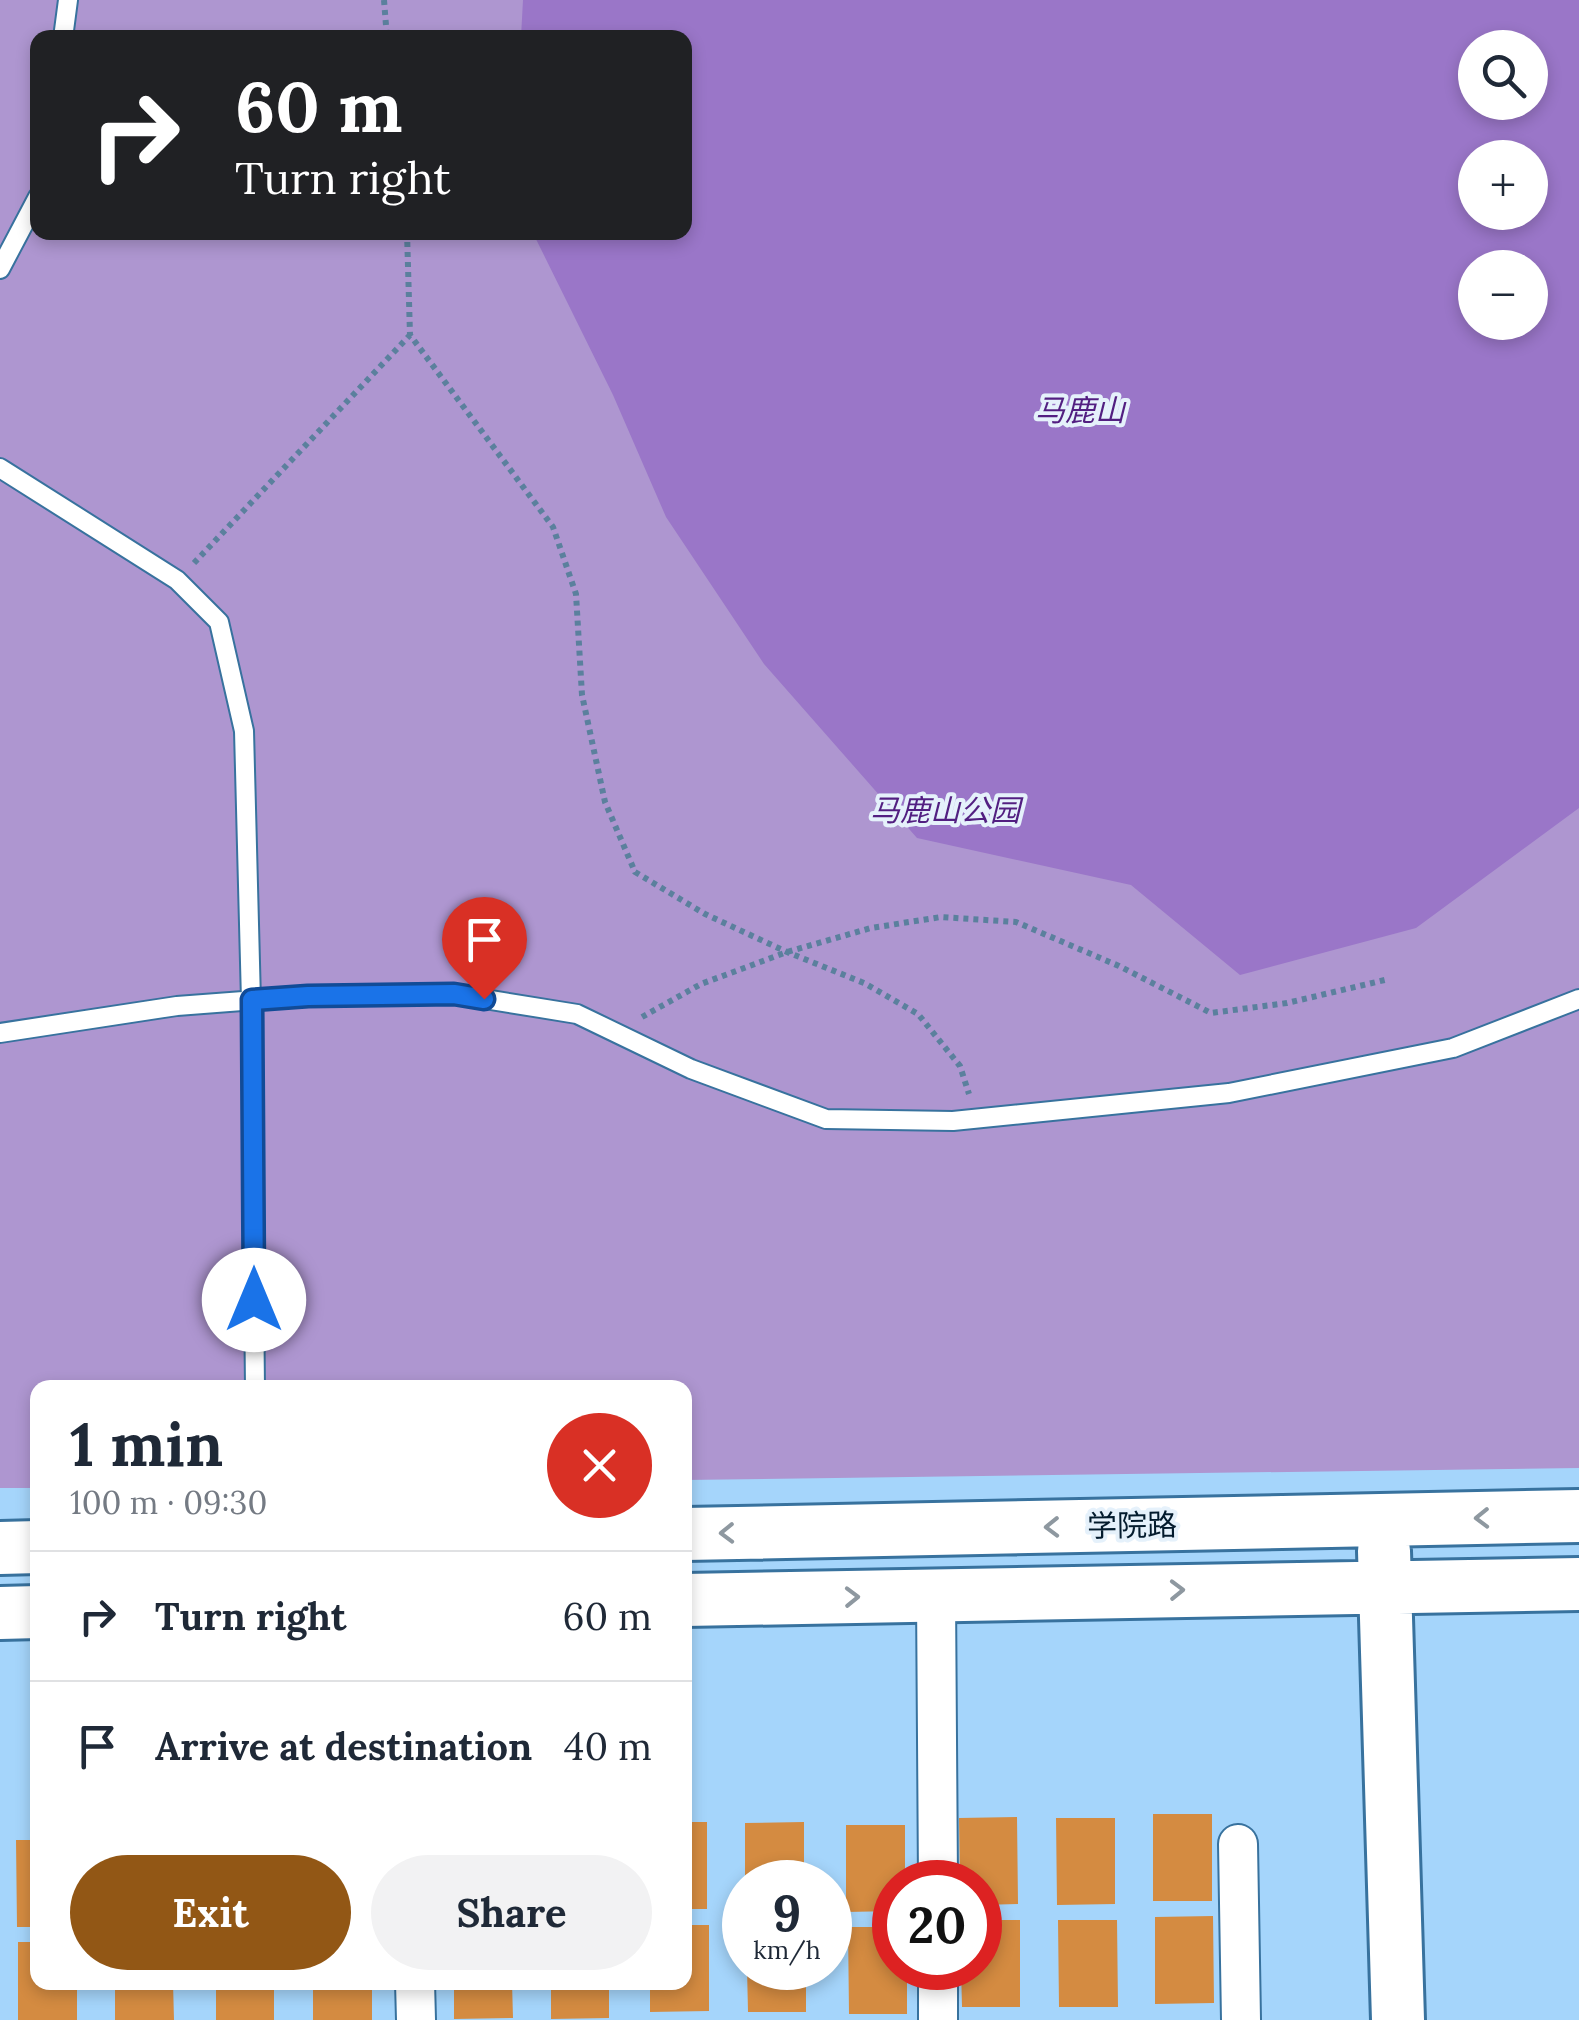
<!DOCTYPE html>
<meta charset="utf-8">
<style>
:root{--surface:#fff;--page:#f2f2f3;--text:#1f2937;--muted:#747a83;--line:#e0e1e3;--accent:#925715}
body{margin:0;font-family:Lora,"Noto Sans SC",serif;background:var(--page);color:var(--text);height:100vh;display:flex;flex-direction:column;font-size:38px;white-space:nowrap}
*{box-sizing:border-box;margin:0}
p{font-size:32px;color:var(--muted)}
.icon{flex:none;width:55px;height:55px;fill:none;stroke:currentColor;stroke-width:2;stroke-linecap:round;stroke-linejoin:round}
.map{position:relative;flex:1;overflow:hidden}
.panel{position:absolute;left:30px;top:1380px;width:662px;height:610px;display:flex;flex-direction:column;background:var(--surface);border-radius:20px;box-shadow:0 5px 15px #0003}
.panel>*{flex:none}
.top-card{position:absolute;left:30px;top:30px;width:662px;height:210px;border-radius:20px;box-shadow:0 5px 15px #0003;background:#202124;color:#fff;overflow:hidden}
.buttons{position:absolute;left:1458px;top:30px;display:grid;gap:20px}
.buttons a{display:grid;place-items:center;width:90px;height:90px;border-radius:50%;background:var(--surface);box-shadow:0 5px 15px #0003;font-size:50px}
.speed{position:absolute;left:722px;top:1860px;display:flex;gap:20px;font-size:50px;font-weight:700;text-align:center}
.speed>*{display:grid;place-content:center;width:130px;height:130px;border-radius:50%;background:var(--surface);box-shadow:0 5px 15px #0003;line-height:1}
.speed small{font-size:25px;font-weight:400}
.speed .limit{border:15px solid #d22;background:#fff;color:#111}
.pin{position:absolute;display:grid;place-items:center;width:85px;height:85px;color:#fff;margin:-102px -42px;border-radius:50% 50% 50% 0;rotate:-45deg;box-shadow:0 0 10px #0007}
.pin .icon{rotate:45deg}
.me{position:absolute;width:110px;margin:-55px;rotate:0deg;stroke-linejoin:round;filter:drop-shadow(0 0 8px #0008)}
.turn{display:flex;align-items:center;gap:35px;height:210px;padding:0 40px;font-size:45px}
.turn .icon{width:130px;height:130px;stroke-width:2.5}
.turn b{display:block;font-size:70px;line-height:85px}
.round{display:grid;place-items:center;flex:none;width:105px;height:105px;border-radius:52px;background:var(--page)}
.headline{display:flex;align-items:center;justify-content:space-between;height:170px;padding:0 40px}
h1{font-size:60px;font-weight:700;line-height:75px}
.cta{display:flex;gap:20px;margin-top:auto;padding:20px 40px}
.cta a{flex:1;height:115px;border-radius:60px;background:var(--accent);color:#fff;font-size:40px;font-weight:700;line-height:115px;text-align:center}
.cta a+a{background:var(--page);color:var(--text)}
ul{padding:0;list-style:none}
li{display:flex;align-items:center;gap:30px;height:130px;padding:0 40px;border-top:2px solid var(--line)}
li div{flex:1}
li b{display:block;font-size:38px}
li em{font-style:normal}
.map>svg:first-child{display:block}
.green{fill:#ae96d0;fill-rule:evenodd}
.forest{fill:#9a76c8;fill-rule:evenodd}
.building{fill:#d48b41}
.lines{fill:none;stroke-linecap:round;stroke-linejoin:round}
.lane-casing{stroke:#38729e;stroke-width:22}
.street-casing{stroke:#38729e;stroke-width:42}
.secondary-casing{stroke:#38729e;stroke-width:58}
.path{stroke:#5b809d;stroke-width:6;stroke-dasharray:5 5;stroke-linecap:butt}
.lane{stroke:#fff;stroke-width:18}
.street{stroke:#fff;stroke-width:38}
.secondary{stroke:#fff;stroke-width:52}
.oneway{stroke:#8e98a0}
.route-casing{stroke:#114b97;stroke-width:25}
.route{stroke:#1a73e8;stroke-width:18}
.labels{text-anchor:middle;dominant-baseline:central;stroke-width:8;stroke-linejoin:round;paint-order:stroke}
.park-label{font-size:30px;font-style:italic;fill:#521f81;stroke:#e5f1fb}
.street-label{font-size:30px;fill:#031b2d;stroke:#e5f1fb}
</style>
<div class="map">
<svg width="1579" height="2020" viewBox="0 0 1579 2020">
<rect width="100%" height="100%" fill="#a5d5fb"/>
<path class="green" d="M0,0h1579v1468l-894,12v-92h-647l-1,100h-37zM38,38h647v194h-647zM1475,48h55v54h-55zM1475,158h55v54h-55zM1475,268h55v54h-55z"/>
<path class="forest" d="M523,0h1056v808l-163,120 -176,47 -109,-90 -214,-47 -153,-174 -98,-147 -53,-122 -80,-162 152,-1v-194l-164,-1zM1475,48h55v54h-55zM1475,158h55v54h-55zM1475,268h55v54h-55z"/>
<path class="building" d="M1153,1814h59v87h-59z
M1017,1817l1,87 -38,1v-23h-20l-1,-64z
M1056,1818h59v86l-58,1z
M685,1822h22v87h-22z
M804,1822v60h-59v-59z
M846,1825h59v57h-10v29l-49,1z
M16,1840h22v87h-21z
M1213,1916l1,87 -59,1v-87z
M980,1920h40v87h-58l-1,-39h19z
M1058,1920h59l1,87h-59z
M685,1925h24v86l-59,1v-30h35z
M848,1927h47v41h12v46h-58z
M18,1942h20v40h39v38h-59z
M747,1968h59v44h-58z
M115,1982h58l1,38h-59z
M216,1982h58v38h-58z
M313,1982h59v38h-59z
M454,1982h58l1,36 -59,1z
M551,1982h58v36l-58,1z"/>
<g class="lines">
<g class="lane-casing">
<path id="lane" d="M63,38l5,-38
M0,269l38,-72
M0,468l177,112 42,42 25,109 7,270 4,387
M0,1033l177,-27 131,-10 146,-2 123,20 114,55 135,50 127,2 276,-28 224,-45 126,-49"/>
</g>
<g class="street-casing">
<path id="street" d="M936,1595l2,287
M1238,1844l3,176
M938,1968v52
M415,1982l1,38"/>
</g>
<g class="secondary-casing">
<path id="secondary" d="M685,1534l894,-18
M0,1548l38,-1
M1384,1551l14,469
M685,1600l894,-16
M0,1613l38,-1"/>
</g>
<path class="path" d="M384,0l3,38
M407,232l3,103 143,192 23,67 6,101 23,107 30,70 70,42 82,38 77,31 54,31 42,52 9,28
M194,563l216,-228
M642,1017l59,-33 86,-32 84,-24 70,-11 75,5 103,44 92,47 76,-10 102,-24"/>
<use href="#lane" class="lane"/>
<use href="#street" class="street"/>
<use href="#secondary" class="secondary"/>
</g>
<defs><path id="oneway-chevron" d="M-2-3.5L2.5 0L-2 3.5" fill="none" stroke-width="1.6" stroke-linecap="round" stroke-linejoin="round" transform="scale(2.5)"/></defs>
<g class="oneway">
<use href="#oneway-chevron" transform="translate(1482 1518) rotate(179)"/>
<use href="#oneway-chevron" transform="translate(1052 1527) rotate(179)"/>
<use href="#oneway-chevron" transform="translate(727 1533) rotate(179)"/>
<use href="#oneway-chevron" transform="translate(1177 1590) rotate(-1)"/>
<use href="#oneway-chevron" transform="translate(852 1597) rotate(-1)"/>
</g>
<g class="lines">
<g class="route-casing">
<path id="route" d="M254,1300l-2,-300 56,-4 146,-2 30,5"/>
</g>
<use href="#route" class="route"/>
</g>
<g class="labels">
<g class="park-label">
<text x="1080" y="410">马鹿山</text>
<text x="945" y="810">马鹿山公园</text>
</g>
<g class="street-label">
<text transform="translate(1132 1525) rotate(-1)">学院路</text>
</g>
</g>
</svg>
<div class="buttons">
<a><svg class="icon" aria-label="search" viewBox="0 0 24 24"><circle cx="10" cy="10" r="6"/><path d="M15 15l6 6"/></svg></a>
<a>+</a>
<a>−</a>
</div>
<div class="speed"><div>9<small>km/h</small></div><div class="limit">20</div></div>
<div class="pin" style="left:484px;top:999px;background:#d93025"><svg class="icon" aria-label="arrive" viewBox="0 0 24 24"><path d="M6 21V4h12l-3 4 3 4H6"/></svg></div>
<svg class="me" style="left:254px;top:1300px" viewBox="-20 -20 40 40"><circle r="19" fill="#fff"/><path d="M0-13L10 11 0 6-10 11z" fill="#1a73e8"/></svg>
<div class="top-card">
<div class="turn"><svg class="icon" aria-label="right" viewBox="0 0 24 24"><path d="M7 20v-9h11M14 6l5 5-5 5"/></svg><div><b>60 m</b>Turn right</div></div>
</div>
<section class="panel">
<div class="headline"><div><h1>1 min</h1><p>100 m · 09:30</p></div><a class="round" style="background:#d93025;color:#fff"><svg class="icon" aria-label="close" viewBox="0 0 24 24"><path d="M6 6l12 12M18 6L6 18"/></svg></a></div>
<ul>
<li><svg class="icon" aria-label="right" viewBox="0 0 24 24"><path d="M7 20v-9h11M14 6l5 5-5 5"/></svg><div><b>Turn right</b></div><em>60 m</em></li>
<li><svg class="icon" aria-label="arrive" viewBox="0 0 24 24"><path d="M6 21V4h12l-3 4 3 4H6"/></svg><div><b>Arrive at destination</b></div><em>40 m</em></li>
</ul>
<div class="cta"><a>Exit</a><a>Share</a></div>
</section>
</div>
